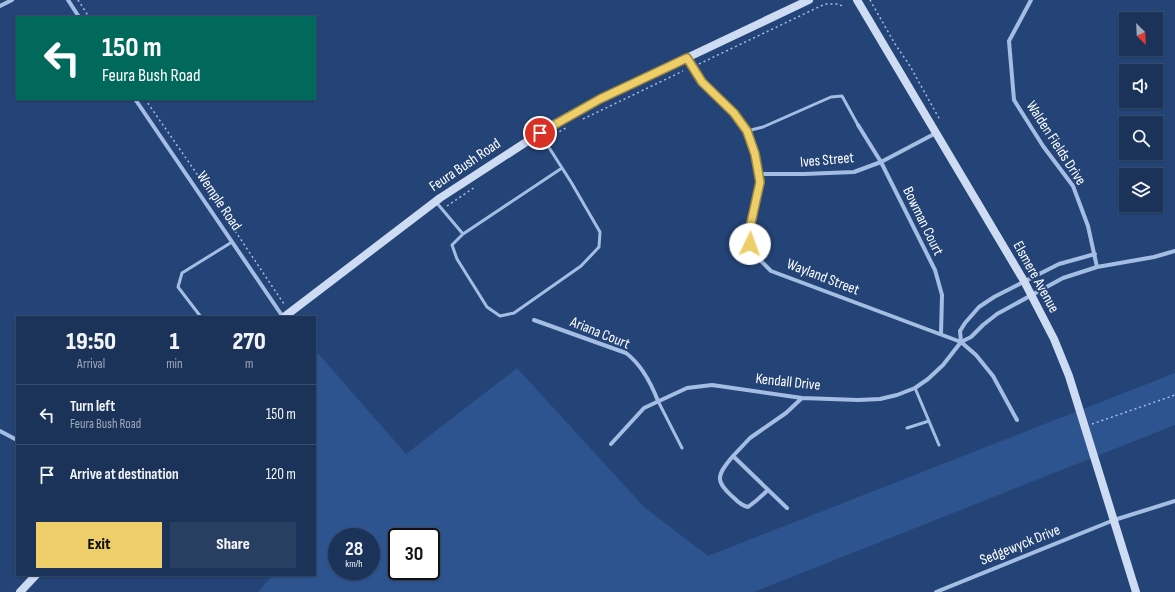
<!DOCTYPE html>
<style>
:root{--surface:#1b3359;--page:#283f62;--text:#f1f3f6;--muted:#a0aaba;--line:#394e6f;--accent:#eece68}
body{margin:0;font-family:"Sofia Sans Condensed",sans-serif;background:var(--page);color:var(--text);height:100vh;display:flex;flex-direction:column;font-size:15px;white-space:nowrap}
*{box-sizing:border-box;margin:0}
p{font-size:13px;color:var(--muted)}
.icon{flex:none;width:22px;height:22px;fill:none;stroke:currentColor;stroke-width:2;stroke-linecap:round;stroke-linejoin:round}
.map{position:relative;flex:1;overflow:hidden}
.sheet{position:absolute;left:16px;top:316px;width:300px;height:260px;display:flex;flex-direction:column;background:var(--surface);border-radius:0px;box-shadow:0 1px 3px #0004,0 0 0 1px var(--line)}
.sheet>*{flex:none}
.top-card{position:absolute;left:16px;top:16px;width:300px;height:84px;border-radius:0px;box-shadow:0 1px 3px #0004,0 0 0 1px var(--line);background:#00695c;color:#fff;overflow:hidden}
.needle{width:26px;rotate:156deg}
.fabs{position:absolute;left:1119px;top:12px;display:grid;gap:8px}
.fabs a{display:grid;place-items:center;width:44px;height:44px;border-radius:0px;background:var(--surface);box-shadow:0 1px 3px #0004,0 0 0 1px var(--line);font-size:20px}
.speed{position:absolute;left:328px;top:528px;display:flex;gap:8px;font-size:20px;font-weight:700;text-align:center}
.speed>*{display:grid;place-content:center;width:52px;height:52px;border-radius:50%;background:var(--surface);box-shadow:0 1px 3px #0004,0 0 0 1px var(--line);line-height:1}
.speed small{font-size:10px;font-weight:400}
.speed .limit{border:2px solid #111;border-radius:6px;background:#fff;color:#111}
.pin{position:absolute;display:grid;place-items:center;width:34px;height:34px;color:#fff;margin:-17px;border:2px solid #fff;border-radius:50%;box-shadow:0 1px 4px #0007}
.me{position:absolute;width:44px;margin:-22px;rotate:3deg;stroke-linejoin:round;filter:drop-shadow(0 0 3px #0008)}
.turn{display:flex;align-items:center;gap:14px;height:84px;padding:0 20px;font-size:18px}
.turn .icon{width:52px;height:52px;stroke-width:2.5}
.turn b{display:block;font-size:28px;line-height:34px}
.eta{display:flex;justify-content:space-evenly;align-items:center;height:68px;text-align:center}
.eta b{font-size:24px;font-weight:800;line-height:28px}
.action{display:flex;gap:8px;margin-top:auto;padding:8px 20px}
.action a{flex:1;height:46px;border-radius:0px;background:var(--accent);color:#111;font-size:16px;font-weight:800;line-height:46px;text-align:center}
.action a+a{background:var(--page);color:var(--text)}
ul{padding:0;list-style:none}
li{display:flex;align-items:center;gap:12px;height:60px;padding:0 20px;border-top:1px solid var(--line)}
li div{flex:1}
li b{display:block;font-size:15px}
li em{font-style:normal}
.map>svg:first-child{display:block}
.green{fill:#2e548f;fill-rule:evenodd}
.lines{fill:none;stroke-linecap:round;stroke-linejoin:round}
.path{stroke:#a4bee3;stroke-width:1.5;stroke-dasharray:2 3;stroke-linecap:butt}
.lane{stroke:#a4bee3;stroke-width:3}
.street{stroke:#a4bee3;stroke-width:4}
.secondary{stroke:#cddcf3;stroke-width:8}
.route-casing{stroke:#9b8644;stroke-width:10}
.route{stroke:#eece68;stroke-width:7}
.labels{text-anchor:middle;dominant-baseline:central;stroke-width:4;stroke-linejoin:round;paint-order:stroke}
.street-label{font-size:15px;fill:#fff;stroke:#244477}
</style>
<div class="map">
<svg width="1175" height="592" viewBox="0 0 1175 592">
<rect width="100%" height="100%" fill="#244477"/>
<path class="green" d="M315,350l91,104 111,-86 127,139 64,49 467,-183v52l-421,167h-496l15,-17h42zM337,537h34v34h-34zM397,537h34v34h-34z"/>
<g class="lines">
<path class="path" d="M78,0l11,17
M870,0l25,44 15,22 30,54
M699,64l126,-60h14l3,2
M145,99l54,78 85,127
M583,119l100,-48
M555,134l11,-6
M447,206l28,-19
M1092,424l83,-29"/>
<path class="lane" d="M747,131l16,-4 68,-30 11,-1 16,29
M436,202l27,32 -11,11 5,14 30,48 13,9 14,-3 67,-47 18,-19 1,-15 -29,-50 -30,-47
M463,234l99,-66
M201,317l-23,-30 4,-14 50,-31
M915,388l24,57
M658,401l24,47
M907,428l22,-7"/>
<path class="street" d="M68,0l11,17
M1031,0l-22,41 5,59 29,46 30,40 15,40 9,41 57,-10 21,-6
M0,6l12,-6
M687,58l15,24 32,31 13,18 8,23 5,28 -9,41 -1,21 8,14 13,13 190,71 15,13 17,21 24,44
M135,99l148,218
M858,125l23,37 54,108 7,25 -1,39
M759,174h45l50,-2 27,-10 55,-29
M534,320l92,33c16,12 25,30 32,48
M961,342l-1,-11 5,-8 14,-16 15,-10 65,-33 36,-10
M0,431l17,9
M611,444l33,-36 43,-20 25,-3 90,13 56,2 22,-1 17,-4 18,-7 13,-9 15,-14 18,-23 10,-5 12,-12 14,-11 66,-36 34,-11
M733,456c-17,20 -18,25 1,42 4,4 8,8 14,9l9,-7 11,-10
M787,508l-54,-52 17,-18 36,-25 16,-15
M936,592l178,-72 61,-19"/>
<path class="secondary" d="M857,0l167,281 30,58 15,37 23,74 44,142
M284,317l156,-119 114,-74 46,-25 209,-99
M20,592l16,-17"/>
</g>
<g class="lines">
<g class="route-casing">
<path id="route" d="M540,133l60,-34 87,-41 15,24 32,31 13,18 8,23 5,28 -9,41 -1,21"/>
</g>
<use href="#route" class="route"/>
</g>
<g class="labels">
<g class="street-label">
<text transform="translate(1056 143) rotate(57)">Walden Fields Drive</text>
<text transform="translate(827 160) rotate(-5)">Ives Street</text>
<text transform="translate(465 165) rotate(-34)">Feura Bush Road</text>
<text transform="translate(219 201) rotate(56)">Wemple Road</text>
<text transform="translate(923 221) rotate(64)">Bowman Court</text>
<text transform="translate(823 277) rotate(21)">Wayland Street</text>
<text transform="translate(1036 277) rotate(61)">Elsmere Avenue</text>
<text transform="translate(600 333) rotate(22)">Ariana Court</text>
<text transform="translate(788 382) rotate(6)">Kendall Drive</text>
<text transform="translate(1020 545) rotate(-22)">Sedgewyck Drive</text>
</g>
</g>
</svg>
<div class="fabs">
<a><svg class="needle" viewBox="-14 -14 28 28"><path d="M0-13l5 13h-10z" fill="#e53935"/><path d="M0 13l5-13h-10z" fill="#a0aaba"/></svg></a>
<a><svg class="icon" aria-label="sound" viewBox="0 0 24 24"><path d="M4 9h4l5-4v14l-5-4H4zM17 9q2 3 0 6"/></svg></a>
<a><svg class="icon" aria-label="search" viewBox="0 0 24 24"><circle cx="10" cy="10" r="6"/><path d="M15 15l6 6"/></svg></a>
<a><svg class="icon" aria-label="layers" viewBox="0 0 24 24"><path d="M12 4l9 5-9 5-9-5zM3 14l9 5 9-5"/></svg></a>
</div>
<div class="speed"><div>28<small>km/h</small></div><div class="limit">30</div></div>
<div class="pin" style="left:540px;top:133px;background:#d93025"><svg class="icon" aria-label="arrive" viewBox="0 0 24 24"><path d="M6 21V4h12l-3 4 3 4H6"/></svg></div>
<svg class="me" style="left:750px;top:244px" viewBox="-20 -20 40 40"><circle r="19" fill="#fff"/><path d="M0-13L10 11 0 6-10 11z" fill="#eece68"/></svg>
<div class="top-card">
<div class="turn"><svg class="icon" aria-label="left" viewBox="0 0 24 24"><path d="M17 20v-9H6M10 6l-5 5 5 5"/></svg><div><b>150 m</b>Feura Bush Road</div></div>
</div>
<section class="sheet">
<div class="eta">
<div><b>19:50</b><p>Arrival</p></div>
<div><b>1</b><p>min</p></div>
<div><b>270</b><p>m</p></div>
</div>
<ul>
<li><svg class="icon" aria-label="left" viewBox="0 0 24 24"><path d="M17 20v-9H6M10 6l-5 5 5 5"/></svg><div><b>Turn left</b><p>Feura Bush Road</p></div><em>150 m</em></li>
<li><svg class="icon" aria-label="arrive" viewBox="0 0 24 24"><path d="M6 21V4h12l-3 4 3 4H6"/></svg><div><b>Arrive at destination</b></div><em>120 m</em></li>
</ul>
<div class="action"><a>Exit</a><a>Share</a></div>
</section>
</div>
